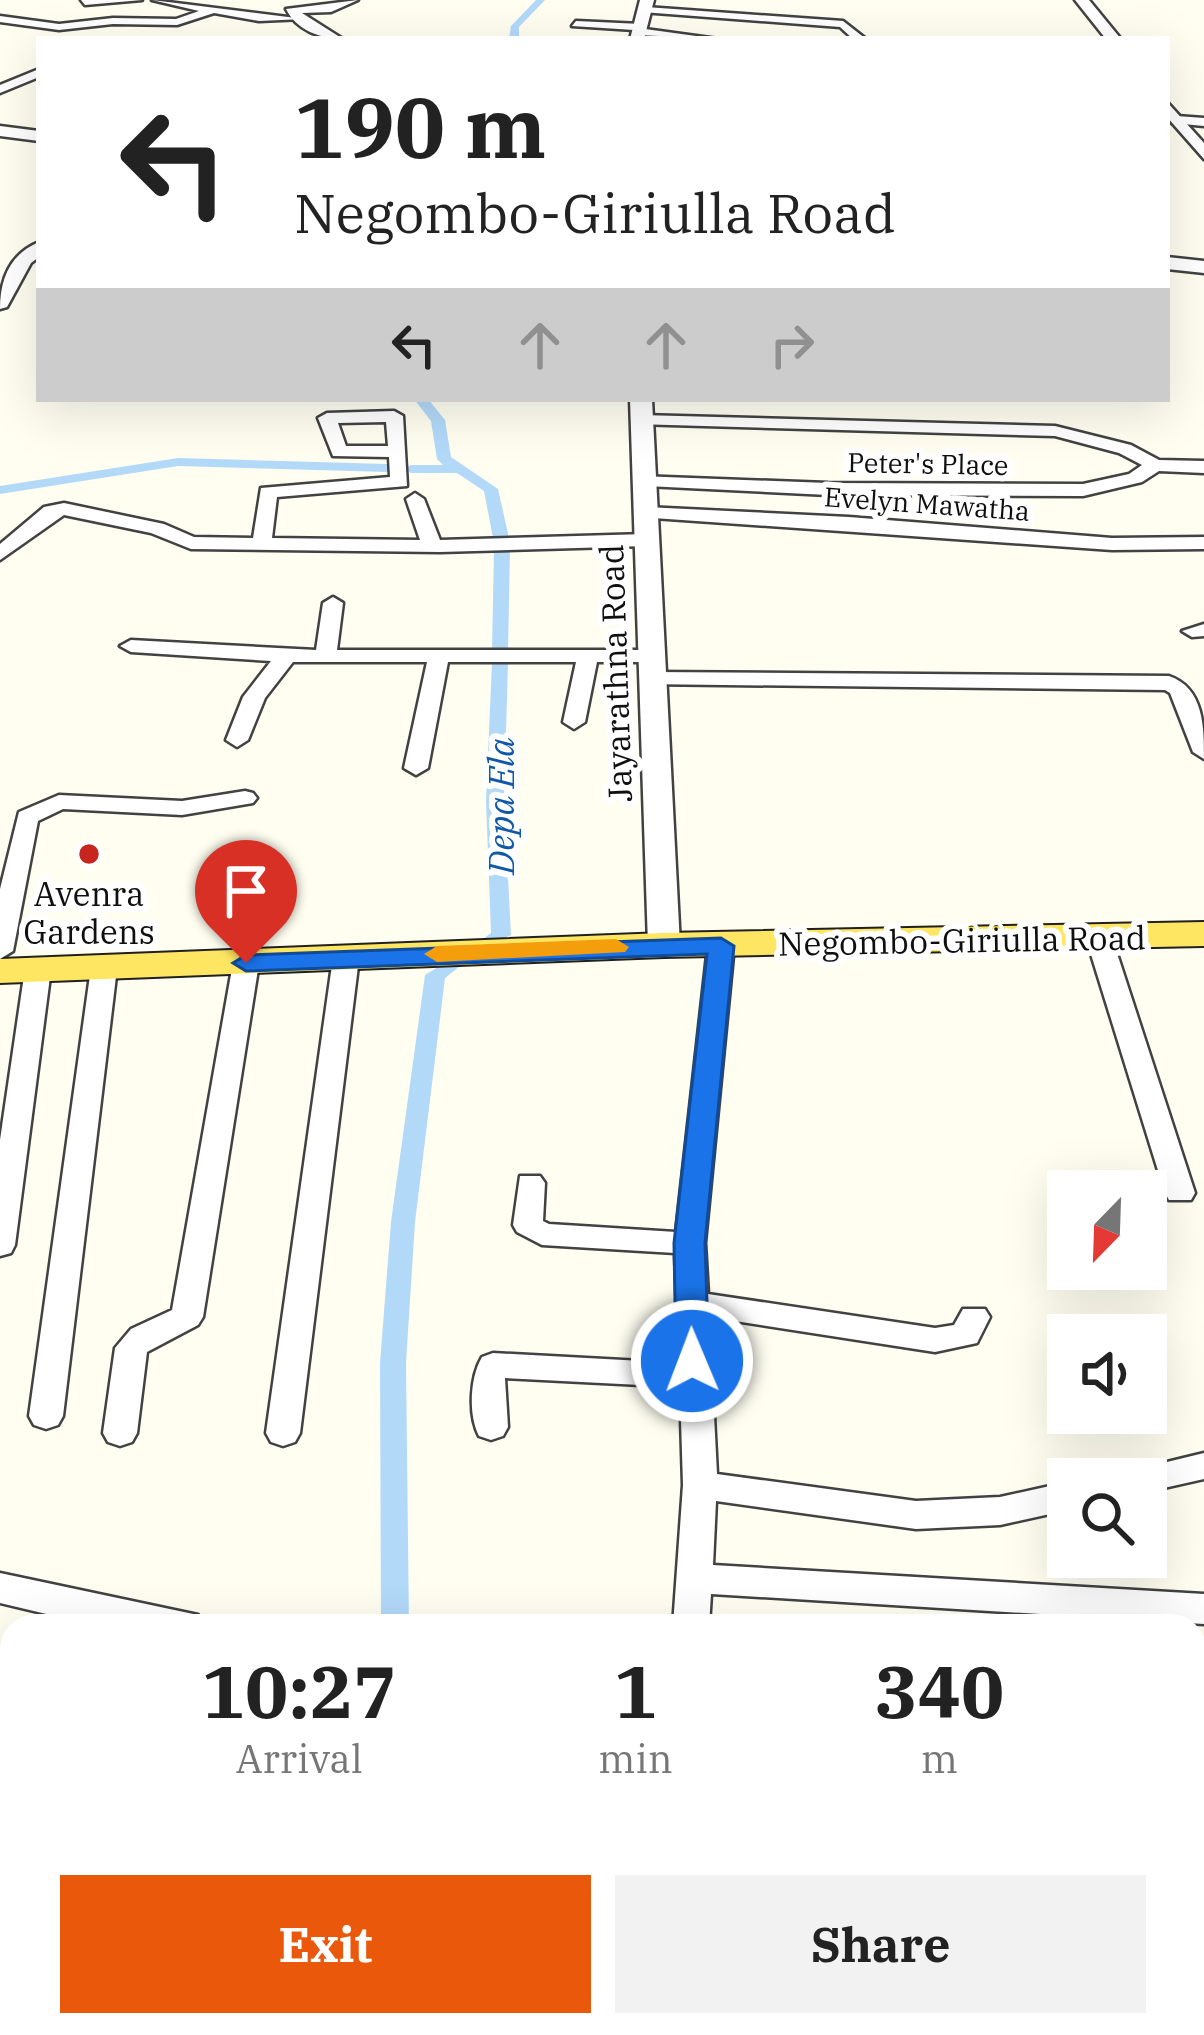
<!DOCTYPE html>
<style>
:root{--surface:#fff;--page:#f2f2f2;--text:#222;--muted:#767676;--accent:#ea580c}
body{margin:0;font-family:"IBM Plex Serif",serif;background:var(--page);color:var(--text);height:100vh;display:flex;flex-direction:column;font-size:45px;white-space:nowrap}
*{box-sizing:border-box;margin:0}
p{font-size:39px;color:var(--muted)}
.icon{flex:none;width:66px;height:66px;fill:none;stroke:currentColor;stroke-width:2;stroke-linecap:round;stroke-linejoin:round}
.map{position:relative;flex:1;overflow:hidden}
.side{position:absolute;left:0px;top:1614px;width:1206px;height:423px;display:flex;flex-direction:column;background:var(--surface);border-radius:36px 36px 0 0;box-shadow:0 12px 48px #0002}
.side>*{flex:none}
.guide{position:absolute;left:36px;top:36px;width:1134px;height:366px;border-radius:0px;box-shadow:0 12px 48px #0002;background:#fff;color:var(--text);overflow:hidden}
.needle{width:78px;rotate:203deg}
.controls{position:absolute;left:1047px;top:1170px;display:grid;gap:24px}
.controls a{display:grid;place-items:center;width:120px;height:120px;border-radius:0px;background:var(--surface);box-shadow:0 12px 48px #0002;font-size:60px}
.pin{position:absolute;display:grid;place-items:center;width:102px;height:102px;color:#fff;margin:-123px -51px;border-radius:50% 50% 50% 0;rotate:-45deg;box-shadow:0 0 12px #0007}
.pin .icon{rotate:45deg}
.me{position:absolute;width:132px;margin:-66px;rotate:359deg;stroke-linejoin:round;filter:drop-shadow(0 0 9px #0008)}
.turn{display:flex;align-items:center;gap:42px;height:252px;padding:0 60px;font-size:54px}
.turn .icon{width:156px;height:156px;stroke-width:2.5}
.turn b{display:block;font-size:84px;line-height:102px}
.lanes{display:flex;align-items:center;height:114px;padding:0 60px;background:#0003;justify-content:center;gap:60px;direction:ltr}
.lanes .off{opacity:.35}
.eta{display:flex;justify-content:space-evenly;align-items:center;height:204px;text-align:center}
.eta b{font-size:72px;font-weight:800;line-height:84px}
.action{display:flex;gap:24px;margin-top:auto;padding:24px 60px}
.action a{flex:1;height:138px;border-radius:0px;background:var(--accent);color:#fff;font-size:48px;font-weight:800;line-height:138px;text-align:center}
.action a+a{background:var(--page);color:var(--text)}
.map>svg:first-child{display:block}
.lines{fill:none;stroke-linecap:round;stroke-linejoin:round}
.canal{fill:#b3d9f9;fill-rule:evenodd}
.minor-casing{stroke:#424242;stroke-width:5}
.tertiary-casing{stroke:#424242;stroke-width:5}
.primary-casing{stroke:#202020;stroke-width:4}
.minor{fill:#fff;fill-rule:evenodd}
.tertiary{fill:#fff;fill-rule:evenodd}
.primary{fill:#ffe662;fill-rule:evenodd}
.route{fill:#1a73e8;stroke:#114b97;stroke-width:3}
.slow{fill:#f59e0b}
.poi-dot{fill:#c7261f;stroke:#fff;stroke-width:4.5}
.labels{text-anchor:middle;dominant-baseline:central;stroke-width:12;stroke-linejoin:round;paint-order:stroke}
.far-street-label{font-size:27px;fill:#0f0f0f;stroke:#fff}
.street-label{font-size:33px;fill:#0f0f0f;stroke:#fff}
.poi-label{font-size:33px;fill:#0f0f0f;stroke:#fff}
.water-label{font-size:36px;font-style:italic;fill:#1159a8;stroke:#fff}
</style>
<div class="map">
<svg width="1204" height="2035" viewBox="0 0 1204 2035">
<rect width="100%" height="100%" fill="#fffef1"/>
<g class="lines">
<path class="canal" d="M536,0h9l-26,27v12h-10l2,-13z
M414,399h14l17,21 6,37 47,32 11,49 -3,3 -13,-3 -9,-47 -27,-18h-46l-7,-4 7,-4h32l-6,-6 -6,-38z
M178,458l209,6 7,4 -7,4 -209,-6 -178,28v-8z
M502,545l8,5 -2,99 -8,5 -8,-5 2,-99z
M500,658l8,5 -4,138 7,134 -22,13 -10,-6 12,-9 -5,-132 6,-138z
M454,957l10,6 -19,15 -30,244 -9,141 3,263h-28l-1,-263 11,-141 34,-247z
M255,2025h34l-3,10h-34z"/>
<g class="minor-casing">
<path id="minor" d="M81,0h61l-57,5z
M152,0l152,19 -45,2 -45,-8 -37,12 -64,-1 -54,6 -59,-8v-6l59,8 54,-6 63,1 23,-8z
M646,7l197,14 23,18h-13l-13,-12 -198,-15z
M576,21l65,3 4,5 73,10 -79,-4 -5,-5 -62,-4z
M39,69v8l-39,16v-8z
M1177,116l27,2v8l-32,-3z
M394,411l9,5 4,70 -130,11 -5,41 148,2 -14,-41 9,-6 9,6 16,41 206,-6 10,6 -10,6 -206,6 -249,-3 -40,-16 -87,-18 -64,45v-16l44,-37 20,-4 100,21 30,13 59,1 8,-50 129,-11 -1,-20 -56,-1 -15,-38 9,-5zM386,422l2,24h-42l-8,-23z
M641,415l414,11 76,19 28,15 45,1v12l-45,-2 -17,11 -59,14 -255,-1 -182,-9 -9,-6 2,-4 189,7 255,1 46,-10 13,-9 -23,-12 -64,-17 -420,-12 -3,-4z
M646,507l203,10 263,21 92,-1v12l-92,1 -473,-33 -3,-4z
M333,597l10,6 -6,47h313l11,6 -11,6h-53l-12,60 -11,7 -11,-7 13,-60h-128l-20,106 -12,7 -12,-7 23,-106h-134l-28,36 -17,42 -11,7 -11,-7 17,-43 28,-36 -140,-9 -11,-6 11,-6 185,10 7,-47z
M1204,624v12l-12,1 -10,-6z
M651,672l518,4c35,12 35,51 35,83l-11,-7 -23,-59 -5,-3 -522,-6 -3,-5z
M245,791l8,2 4,5 -4,5 -71,12 -119,-6 -25,12 -25,130 -13,8v-70l19,-77 40,-17 123,6z
M1099,930l13,8 83,255 -4,7h-22l-4,-7 -79,-255z
M721,938l13,8 -29,297 3,51 227,34 19,-3 9,-16h22l5,8 -13,26 -42,9 -226,-35 8,157 199,27 84,-4 68,-15v28l-68,15 -84,4 -200,-28 -3,64 491,29v30l-493,-30 -2,32h-36l10,-141 -3,-98 -175,-9 3,49 -5,9 -12,4 -12,-4c-11,-21 -9,-59 3,-79l11,-4 186,10 -4,-110 -133,-8 -25,-13 -4,-7 7,-49h20l5,7 -2,38 6,3 127,8 32,-286z
M346,950l13,8 -59,475 -5,9 -12,4 -12,-4 -5,-9 67,-475z
M246,955l13,8 -56,354 -5,8 -51,27 -10,81 -5,9 -12,4 -12,-4 -5,-9 12,-85 16,-19 41,-19 61,-347z
M104,960l13,8 -54,448 -5,9 -12,4 -12,-4 -5,-9 62,-448z
M38,961l13,8 -36,276 -4,8 -11,3v-116l25,-171z
M1204,1453v26l-58,13v-13h-17l5,-9z
M0,1573l198,42 5,11h-106l-97,-23z
M1204,1810v36l-10,1v-36z
M1194,1871l10,4v57l-10,-4z
M654,2025h42v10h-42z"/>
</g>
<g class="tertiary-casing">
<path id="tertiary" d="M358,0l-27,12 -29,1 41,26c-22,0 -47,-9 -57,-30z
M640,0h14l-10,39h-14z
M1075,0h14l32,39h-15z
M1167,102l37,41v16l-37,-42z
M0,126l39,5v10l-39,-5z
M39,242v15l-8,6 -24,44 -7,2c0,-30 10,-55 39,-67z
M1167,257l37,4v12l-37,-4z
M630,399h22l28,546 -16,9 -16,-9z"/>
</g>
<g class="primary-casing">
<path id="primary" d="M1204,922v24l-540,11 -664,26v-24l664,-26z"/>
</g>
<use href="#minor" class="minor"/>
<use href="#tertiary" class="tertiary"/>
<use href="#primary" class="primary"/>
</g>
<path class="route" d="M721,938l13,8 -29,297 4,118 -5,8h-23l-5,-8 -2,-118 33,-289 -461,17 -13,-8 13,-8z"/>
<path class="slow" d="M616,939l13,8 -4,5 -188,10 -13,-8 13,-8z"/>
<circle class="poi-dot" cx="89" cy="854" r="12"/>
<g class="labels">
<g class="far-street-label">
<text transform="translate(928 463) rotate(1)">Peter's Place</text>
<text transform="translate(927 503) rotate(4)">Evelyn Mawatha</text>
</g>
<g class="street-label">
<text transform="translate(615 673) rotate(-92)">Jayarathna Road</text>
<text transform="translate(962 940) rotate(-1)">Negombo-Giriulla Road</text>
</g>
<g class="poi-label">
<text x="89" y="893">Avenra<tspan x="89" dy="38">Gardens</tspan></text>
</g>
<g class="water-label">
<text transform="translate(500 806) rotate(-90)">Depa Ela</text>
</g>
</g>
</svg>
<div class="controls">
<a><svg class="needle" viewBox="-14 -14 28 28"><path d="M0-13l5 13h-10z" fill="#e53935"/><path d="M0 13l5-13h-10z" fill="#767676"/></svg></a>
<a><svg class="icon" aria-label="sound" viewBox="0 0 24 24"><path d="M4 9h4l5-4v14l-5-4H4zM17 9q2 3 0 6"/></svg></a>
<a><svg class="icon" aria-label="search" viewBox="0 0 24 24"><circle cx="10" cy="10" r="6"/><path d="M15 15l6 6"/></svg></a>
</div>
<div class="pin" style="left:246px;top:963px;background:#d93025"><svg class="icon" aria-label="arrive" viewBox="0 0 24 24"><path d="M6 21V4h12l-3 4 3 4H6"/></svg></div>
<svg class="me" style="left:692px;top:1361px" viewBox="-20 -20 40 40"><circle r="17" fill="#1a73e8" stroke="#fff" stroke-width="3"/><path d="M0-11L8 9 0 5-8 9z" fill="#fff"/></svg>
<div class="guide">
<div class="turn"><svg class="icon" aria-label="left" viewBox="0 0 24 24"><path d="M17 20v-9H6M10 6l-5 5 5 5"/></svg><div><b>190 m</b>Negombo-Giriulla Road</div></div>
<div class="lanes"><svg class="icon" aria-label="left" viewBox="0 0 24 24"><path d="M17 20v-9H6M10 6l-5 5 5 5"/></svg><svg class="icon off" aria-label="ahead" viewBox="0 0 24 24"><path d="M12 20V5M6 11l6-6 6 6"/></svg><svg class="icon off" aria-label="ahead" viewBox="0 0 24 24"><path d="M12 20V5M6 11l6-6 6 6"/></svg><svg class="icon off" aria-label="right" viewBox="0 0 24 24"><path d="M7 20v-9h11M14 6l5 5-5 5"/></svg></div>
</div>
<section class="side">
<div class="eta">
<div><b>10:27</b><p>Arrival</p></div>
<div><b>1</b><p>min</p></div>
<div><b>340</b><p>m</p></div>
</div>
<div class="action"><a>Exit</a><a>Share</a></div>
</section>
</div>
